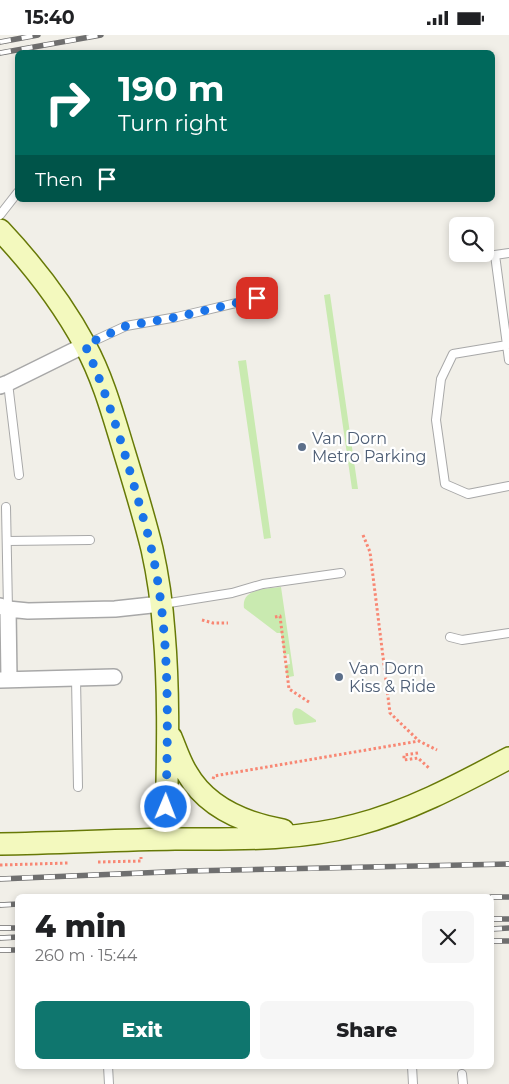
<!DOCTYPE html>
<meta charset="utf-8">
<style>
:root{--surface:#fff;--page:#f6f6f6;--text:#202124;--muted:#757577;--accent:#0f766e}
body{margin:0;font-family:Montserrat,sans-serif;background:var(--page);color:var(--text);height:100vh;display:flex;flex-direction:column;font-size:19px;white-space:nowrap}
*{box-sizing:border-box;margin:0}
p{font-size:16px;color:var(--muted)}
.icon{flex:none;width:28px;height:28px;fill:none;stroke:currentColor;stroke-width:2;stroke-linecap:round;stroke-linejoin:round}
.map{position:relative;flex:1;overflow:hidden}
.drawer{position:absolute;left:15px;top:859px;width:479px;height:175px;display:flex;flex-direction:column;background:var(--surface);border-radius:8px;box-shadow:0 2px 8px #0003}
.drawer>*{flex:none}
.top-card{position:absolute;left:15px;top:15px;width:480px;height:152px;border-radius:8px;box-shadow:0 2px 8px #0003;background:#00695c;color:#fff;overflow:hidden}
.buttons{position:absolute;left:449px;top:182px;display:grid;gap:10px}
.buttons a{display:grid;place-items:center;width:45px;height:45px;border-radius:8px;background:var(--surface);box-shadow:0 2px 8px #0003;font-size:25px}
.pin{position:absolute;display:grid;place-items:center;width:42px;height:42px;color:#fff;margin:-21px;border-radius:10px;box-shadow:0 2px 8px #0006}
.me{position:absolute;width:55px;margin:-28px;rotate:1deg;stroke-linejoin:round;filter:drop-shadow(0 0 4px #0008)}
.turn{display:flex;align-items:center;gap:18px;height:105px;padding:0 20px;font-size:22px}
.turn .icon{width:65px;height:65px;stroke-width:2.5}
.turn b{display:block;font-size:35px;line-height:42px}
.then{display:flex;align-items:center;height:48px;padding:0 20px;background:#0003;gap:10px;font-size:19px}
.round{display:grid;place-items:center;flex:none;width:52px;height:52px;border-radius:8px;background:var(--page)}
.summary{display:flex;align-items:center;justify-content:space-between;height:85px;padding:0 20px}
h1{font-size:30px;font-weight:800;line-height:38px}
.button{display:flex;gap:10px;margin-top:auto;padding:10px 20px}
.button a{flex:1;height:58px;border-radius:8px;background:var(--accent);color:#fff;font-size:20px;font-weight:800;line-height:58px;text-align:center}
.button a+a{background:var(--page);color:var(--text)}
.status{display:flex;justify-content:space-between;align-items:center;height:35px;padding:0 25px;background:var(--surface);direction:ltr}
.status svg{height:14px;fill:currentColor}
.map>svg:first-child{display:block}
.grass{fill:#c9eab0}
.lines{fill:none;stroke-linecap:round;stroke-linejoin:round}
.lane-casing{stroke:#a8a8a8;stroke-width:10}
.street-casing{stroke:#a8a8a8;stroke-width:18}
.secondary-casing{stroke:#677907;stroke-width:24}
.path{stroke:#f88773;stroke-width:3;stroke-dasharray:2.5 2.5;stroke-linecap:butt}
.lane{stroke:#fff;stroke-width:8}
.street{stroke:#fff;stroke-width:15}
.secondary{stroke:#f3f9be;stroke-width:21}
.rail-casing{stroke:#6f6f6f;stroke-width:5.5}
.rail{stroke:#fff;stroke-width:4;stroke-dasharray:11;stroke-linecap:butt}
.route{stroke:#1a73e8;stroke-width:9;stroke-dasharray:0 16.2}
.service-dot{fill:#5c6f8a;stroke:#fff;stroke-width:2}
.labels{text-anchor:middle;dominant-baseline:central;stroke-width:4.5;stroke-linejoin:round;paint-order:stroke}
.service-label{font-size:16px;fill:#4e5e75;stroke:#fff;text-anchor:start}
</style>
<div class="status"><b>15:40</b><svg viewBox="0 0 49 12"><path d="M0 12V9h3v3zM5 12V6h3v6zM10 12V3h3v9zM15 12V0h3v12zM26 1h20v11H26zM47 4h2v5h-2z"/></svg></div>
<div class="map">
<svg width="509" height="1049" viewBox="0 0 509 1049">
<rect width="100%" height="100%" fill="#f1efe8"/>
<path class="grass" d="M330,259l28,195h-6l-28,-194z
M246,325l25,178 -7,1 -26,-178z
M281,552l13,89 -5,1 -2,-1 -2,-11 5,-1 -1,-10 -5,1 -3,-22h-4l-33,-25c-3,-20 23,-19 37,-21z
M296,673l4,1 16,11v2l-20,3 -2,-1c-1,-6 -4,-13 2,-16z"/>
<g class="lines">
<g class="lane-casing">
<path id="lane" d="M0,180l18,-23
M509,218l-14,2 14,105
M87,309l39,-18 51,-9 80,-19
M507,310l-54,9 -12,25 -5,41 9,64 23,10 41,-8
M8,348l11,92
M6,472l2,102
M7,506l83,-1
M163,569l69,-11 31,-9 78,-11
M450,602l12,3 47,-7
M76,643l2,109
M108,1031l1,18
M412,1031l1,18
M462,1039l1,10"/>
</g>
<g class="street-casing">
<path id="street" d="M0,351l8,-3 77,-38
M0,571l8,3 20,2 87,-2 46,-5
M8,574l1,70
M0,645l114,-3"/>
</g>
<g class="secondary-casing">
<path id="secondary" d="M0,195c32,34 63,74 85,115 18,33 28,70 39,106 10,33 20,65 28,98 6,27 10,55 12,83 6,69 3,138 2,207
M171,702c5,12 9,25 16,36 20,35 57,50 96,57
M0,809c58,-1 117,-4 175,-5 60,0 122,2 181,-14 54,-14 104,-41 153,-67"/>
</g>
<path class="path" d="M363,500l7,17 20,161 29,28
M275,582l5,-1 9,73 20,13
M202,585l11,3h15
M418,718l-14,2v5l14,-2 11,10
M213,744l1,-3 205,-35 18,9
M98,827l43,-1v-4
M0,830l69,-2"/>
<use href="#lane" class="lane"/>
<use href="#street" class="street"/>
<use href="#secondary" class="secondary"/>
<g class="rail-casing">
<path id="rail" d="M0,7l38,-7
M0,18l101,-18
M0,844l189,-8 320,-7
M491,862h18
M0,870l18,-1
M491,884h18
M0,893h18
M491,894l18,-1
M0,903l18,-1
M491,906h18
M0,915h18"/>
</g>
<use href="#rail" class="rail"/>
</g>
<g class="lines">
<path class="route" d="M166,772c2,-92 5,-186 -19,-276 -18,-63 -35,-127 -62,-186l41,-19 51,-9 80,-19"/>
</g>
<g class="service-dot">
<circle cx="302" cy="412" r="5"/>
<circle cx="339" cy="642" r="5"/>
</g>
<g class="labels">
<g class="service-label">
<text x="312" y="403">Van Dorn<tspan x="312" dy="18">Metro Parking</tspan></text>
<text x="349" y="633">Van Dorn<tspan x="349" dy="18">Kiss &amp; Ride</tspan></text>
</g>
</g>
</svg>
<div class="buttons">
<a><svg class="icon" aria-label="search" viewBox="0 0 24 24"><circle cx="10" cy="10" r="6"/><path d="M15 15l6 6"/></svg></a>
</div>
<div class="pin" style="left:257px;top:263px;background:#d93025"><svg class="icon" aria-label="arrive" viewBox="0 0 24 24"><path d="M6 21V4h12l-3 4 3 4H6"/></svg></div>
<svg class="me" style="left:166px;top:772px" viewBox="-20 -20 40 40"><circle r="17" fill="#1a73e8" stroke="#fff" stroke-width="3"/><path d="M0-11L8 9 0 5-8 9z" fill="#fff"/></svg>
<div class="top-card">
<div class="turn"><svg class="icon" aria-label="right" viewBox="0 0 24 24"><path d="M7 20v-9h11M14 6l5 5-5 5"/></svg><div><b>190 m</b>Turn right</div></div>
<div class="then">Then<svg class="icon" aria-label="arrive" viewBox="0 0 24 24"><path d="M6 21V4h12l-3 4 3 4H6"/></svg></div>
</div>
<section class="drawer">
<div class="summary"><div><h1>4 min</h1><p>260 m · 15:44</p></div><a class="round"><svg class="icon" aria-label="close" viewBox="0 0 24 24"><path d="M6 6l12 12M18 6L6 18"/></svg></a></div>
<div class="button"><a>Exit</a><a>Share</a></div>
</section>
</div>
